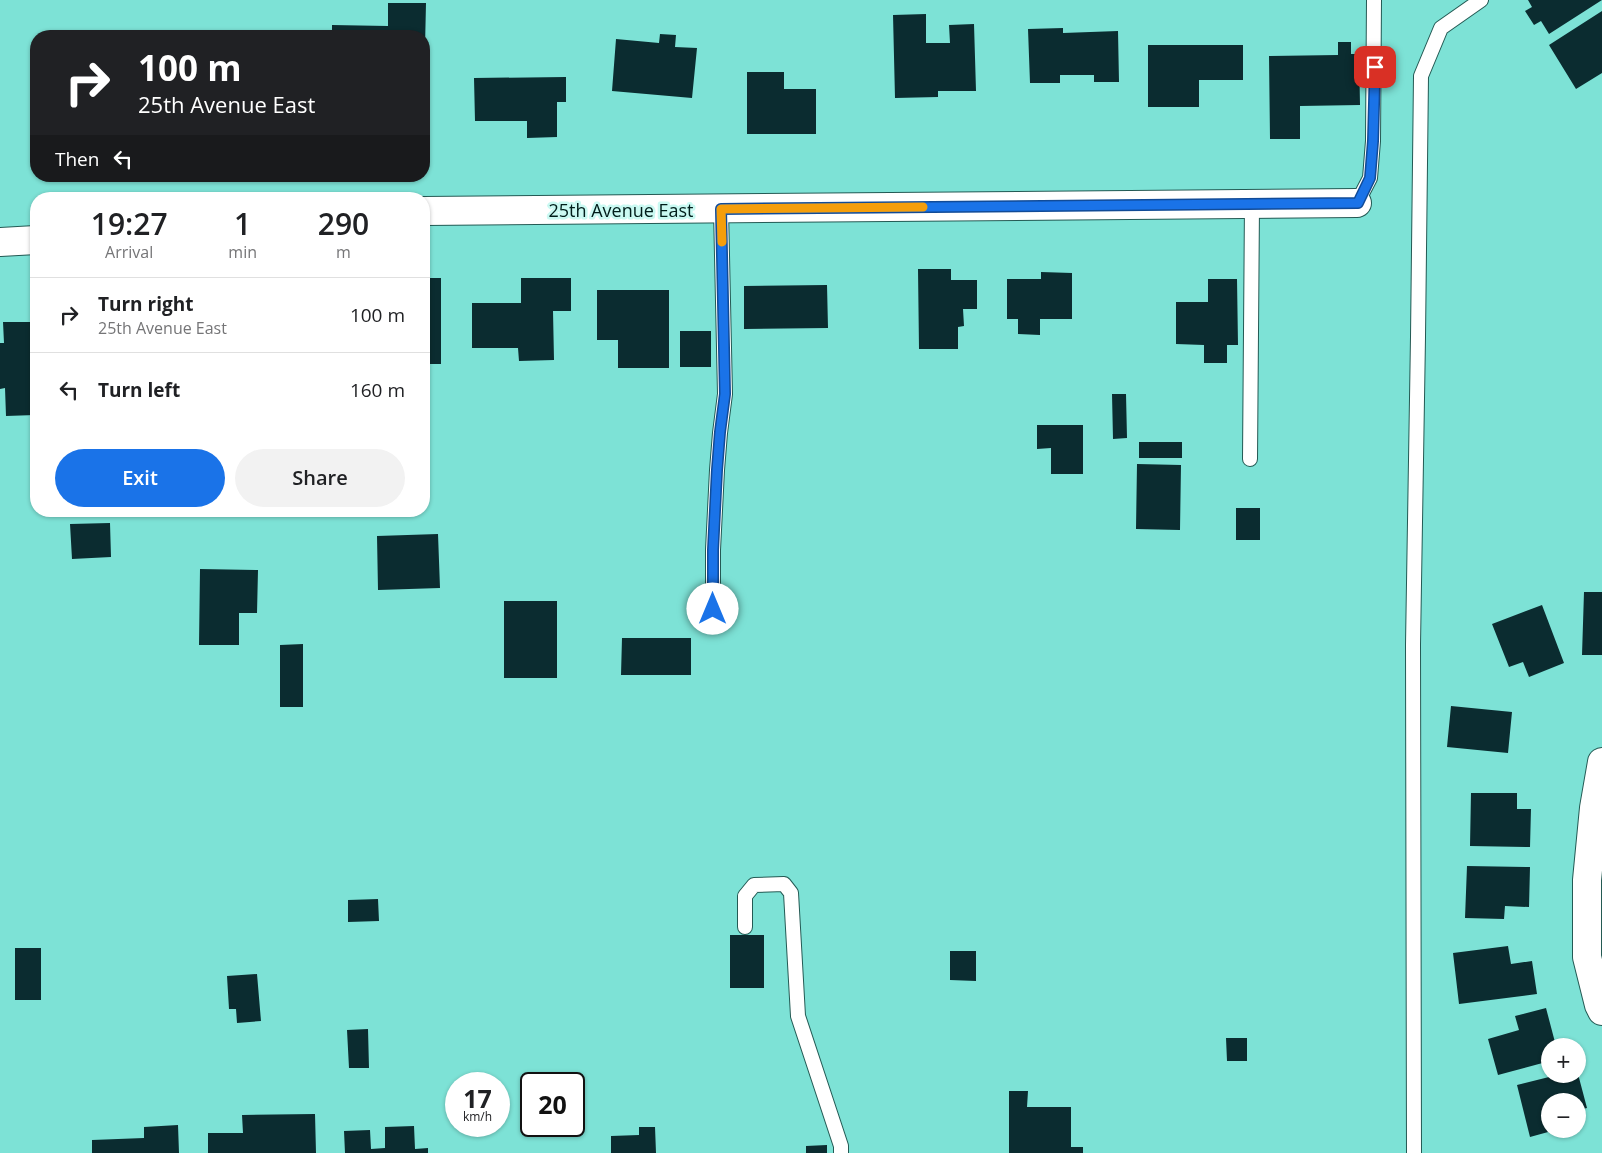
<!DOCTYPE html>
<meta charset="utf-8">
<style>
:root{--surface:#fff;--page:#f2f2f2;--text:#202124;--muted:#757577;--line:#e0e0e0;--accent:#1a73e8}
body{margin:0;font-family:"Open Sans",sans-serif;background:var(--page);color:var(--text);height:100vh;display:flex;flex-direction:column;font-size:19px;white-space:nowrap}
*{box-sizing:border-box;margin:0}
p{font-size:16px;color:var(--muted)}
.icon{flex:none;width:28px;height:28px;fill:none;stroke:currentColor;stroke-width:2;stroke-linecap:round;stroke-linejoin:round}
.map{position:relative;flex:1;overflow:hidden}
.details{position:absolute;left:30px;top:192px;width:400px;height:325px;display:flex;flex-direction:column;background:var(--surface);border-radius:20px;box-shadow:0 1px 4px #0004}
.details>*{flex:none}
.guide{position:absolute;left:30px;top:30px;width:400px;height:152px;border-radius:20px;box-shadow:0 1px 4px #0004;background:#202124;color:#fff;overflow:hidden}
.fabs{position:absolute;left:1541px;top:1038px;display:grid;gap:10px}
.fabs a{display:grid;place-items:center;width:45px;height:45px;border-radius:50%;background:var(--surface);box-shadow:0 1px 4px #0004;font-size:25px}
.speed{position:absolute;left:445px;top:1072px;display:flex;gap:10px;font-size:25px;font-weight:700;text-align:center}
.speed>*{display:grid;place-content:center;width:65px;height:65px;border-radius:50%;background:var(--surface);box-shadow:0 1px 4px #0004;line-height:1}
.speed small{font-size:12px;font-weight:400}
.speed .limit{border:2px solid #111;border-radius:8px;background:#fff;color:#111}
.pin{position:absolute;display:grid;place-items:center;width:42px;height:42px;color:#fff;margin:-21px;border-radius:10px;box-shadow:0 2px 8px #0006}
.me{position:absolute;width:55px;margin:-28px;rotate:0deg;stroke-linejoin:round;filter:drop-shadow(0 0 4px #0008)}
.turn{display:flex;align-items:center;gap:18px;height:105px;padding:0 25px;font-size:22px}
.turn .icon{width:65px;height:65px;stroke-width:2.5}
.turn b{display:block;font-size:35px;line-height:42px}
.then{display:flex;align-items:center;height:48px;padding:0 25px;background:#0003;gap:10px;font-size:19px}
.eta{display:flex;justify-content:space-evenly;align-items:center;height:85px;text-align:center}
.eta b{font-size:30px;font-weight:600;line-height:35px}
.cta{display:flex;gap:10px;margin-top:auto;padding:10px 25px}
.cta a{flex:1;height:58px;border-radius:30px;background:var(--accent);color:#fff;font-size:20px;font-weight:600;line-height:58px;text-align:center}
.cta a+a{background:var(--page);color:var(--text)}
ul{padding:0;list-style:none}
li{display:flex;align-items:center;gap:15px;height:75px;padding:0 25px;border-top:1px solid var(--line)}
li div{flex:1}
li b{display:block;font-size:19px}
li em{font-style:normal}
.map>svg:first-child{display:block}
.building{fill:#0b2c30}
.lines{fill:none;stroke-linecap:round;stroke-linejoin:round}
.lane-casing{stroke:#245a54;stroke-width:16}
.street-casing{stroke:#245a54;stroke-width:30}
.lane{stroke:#fff;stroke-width:14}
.street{stroke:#fff;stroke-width:28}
.route-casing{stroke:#114b97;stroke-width:12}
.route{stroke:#1a73e8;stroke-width:9}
.slow{stroke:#f59e0b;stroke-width:9}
.labels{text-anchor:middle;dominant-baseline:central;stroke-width:5;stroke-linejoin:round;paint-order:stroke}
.street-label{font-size:18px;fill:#001d1a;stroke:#caf9f2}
</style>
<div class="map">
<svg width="1602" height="1153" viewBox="0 0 1602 1153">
<rect width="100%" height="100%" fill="#7de2d6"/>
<path class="building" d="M1528,0h74l-53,34 -8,-13 -7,4 -9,-14 7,-4z
M388,3h38l-1,44h-1v-11h-92v-11l56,1z
M1602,11v62l-26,16 -27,-44z
M926,14v29h24l-1,-18 25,-1 2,67h-38v6l-43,1 -2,-83z
M1063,28v5l55,-2 1,51h-25v-7h-34v8h-30l-2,-54z
M660,34l16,1 -1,12 22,1 -5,50 -80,-7 4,-52 43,4z
M1338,42h13v12h8l1,51 -60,1v33h-30l-1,-83 69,-1z
M1148,45h95v35h-44v27h-51z
M747,72h37v17h32v45h-69z
M566,77v25h-9v35l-30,1v-17h-52l-1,-43z
M918,269h33v11h26v29h-14l1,17 -6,1v22h-39z
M1041,272l31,1v46h-32v16l-22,-1v-15h-11v-40h34z
M424,278h17v86h-17z
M521,278h50v33h-18l1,49 -35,1 -1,-13h-46v-45h49z
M1208,279h29l1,66h-11v18h-23v-18l-28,-1v-42h32z
M827,285l1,43 -84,1v-43z
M597,290h72v78h-51v-28h-21z
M3,322h29l3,93 -29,1 -1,-28 -5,1v-46h4z
M680,331h31v36h-31z
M1112,394h14l1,44 -14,1z
M1037,425h46v49h-32v-26l-14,1z
M1139,442h43v16h-43z
M1137,464l44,1 -1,65 -44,-1z
M1236,508h24v32h-24z
M110,523l1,34 -39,2 -2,-35z
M438,534l2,54 -62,2 -1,-54z
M200,569l58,1 -1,43h-18v32h-40z
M1584,592h18v63h-20z
M504,601h53v77h-53z
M1542,605l22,58 -35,14 -6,-15 -14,5 -17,-43z
M622,638h69v37h-70z
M303,644v63h-23v-62z
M1451,706l61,6 -4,41 -61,-6z
M1471,793h46v16h14l-1,38 -60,-1z
M1467,866l63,1 -1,40 -24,-1 -1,13 -39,-1z
M378,899l1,22 -31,1v-22z
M730,935h34v53h-34z
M1508,946l3,18 21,-3 5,33 -78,10 -6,-51z
M15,948h26v52h-26z
M950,951h26v30l-26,-1z
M257,974l4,47 -24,2 -1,-14h-7l-2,-33z
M1546,1008l10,38h-6v15l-52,14 -10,-36 31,-9 -4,-14z
M368,1029l1,39h-20l-2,-38z
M1226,1038h21v23h-20z
M1561,1074h17l9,34 -9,2v-9h-28v28h9l-29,8 -13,-52z
M1009,1091h19l-1,16h44v40h12v6h-74z
M315,1114l1,39h-108v-20h35l-1,-18z
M178,1125l1,28h-87v-13l52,-2v-11z
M414,1126l1,23 13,-1v5h-83l-1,-22 26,-1 1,19 14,-1v-21z
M639,1127h16l1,26h-45v-17l28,-1z
M827,1145v8h-21v-7z"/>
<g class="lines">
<g class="lane-casing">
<path id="lane" d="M1357,203l13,-25 3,-37 1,-141
M1250,459l2,-255
M713,609v-59l4,-80 3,-37 5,-39 -4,-185
M745,927v-31l9,-11 30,-1 7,9 7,123 43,130v7
M1414,1153l-1,-508 5,-308 3,-261 20,-48 40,-28"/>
</g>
<g class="street-casing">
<path id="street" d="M424,211l933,-8
M0,242l36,-2
M1602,762l-8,46 -7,72v77l12,48 3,6"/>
</g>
<use href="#lane" class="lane"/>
<use href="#street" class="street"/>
</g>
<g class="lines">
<g class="route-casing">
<path id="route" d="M713,609v-59l4,-80 3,-38 5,-38 -4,-185 637,-6 12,-25 3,-37 2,-74"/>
</g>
<use href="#route" class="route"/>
<path class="slow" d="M722,242l-1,-33 202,-2"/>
</g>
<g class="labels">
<g class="street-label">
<text x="621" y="210">25th Avenue East</text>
</g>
</g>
</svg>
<div class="fabs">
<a>+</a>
<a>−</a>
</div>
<div class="speed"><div>17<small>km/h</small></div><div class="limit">20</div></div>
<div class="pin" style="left:1375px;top:67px;background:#d93025"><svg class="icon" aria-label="arrive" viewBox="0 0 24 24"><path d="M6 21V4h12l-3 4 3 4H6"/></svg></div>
<svg class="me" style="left:713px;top:609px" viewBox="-20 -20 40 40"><circle r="19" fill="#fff"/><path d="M0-13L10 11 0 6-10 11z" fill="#1a73e8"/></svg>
<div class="guide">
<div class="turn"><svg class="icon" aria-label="right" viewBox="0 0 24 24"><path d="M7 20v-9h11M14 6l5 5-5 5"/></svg><div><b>100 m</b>25th Avenue East</div></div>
<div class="then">Then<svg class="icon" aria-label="left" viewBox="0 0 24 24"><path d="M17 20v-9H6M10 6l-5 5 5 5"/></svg></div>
</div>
<section class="details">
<div class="eta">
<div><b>19:27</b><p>Arrival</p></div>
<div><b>1</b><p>min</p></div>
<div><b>290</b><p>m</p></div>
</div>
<ul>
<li><svg class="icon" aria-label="right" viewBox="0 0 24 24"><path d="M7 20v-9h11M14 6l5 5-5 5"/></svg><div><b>Turn right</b><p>25th Avenue East</p></div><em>100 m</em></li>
<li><svg class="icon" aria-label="left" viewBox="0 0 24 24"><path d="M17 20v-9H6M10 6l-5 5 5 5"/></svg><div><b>Turn left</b></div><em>160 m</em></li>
</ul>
<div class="cta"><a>Exit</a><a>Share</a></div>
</section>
</div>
